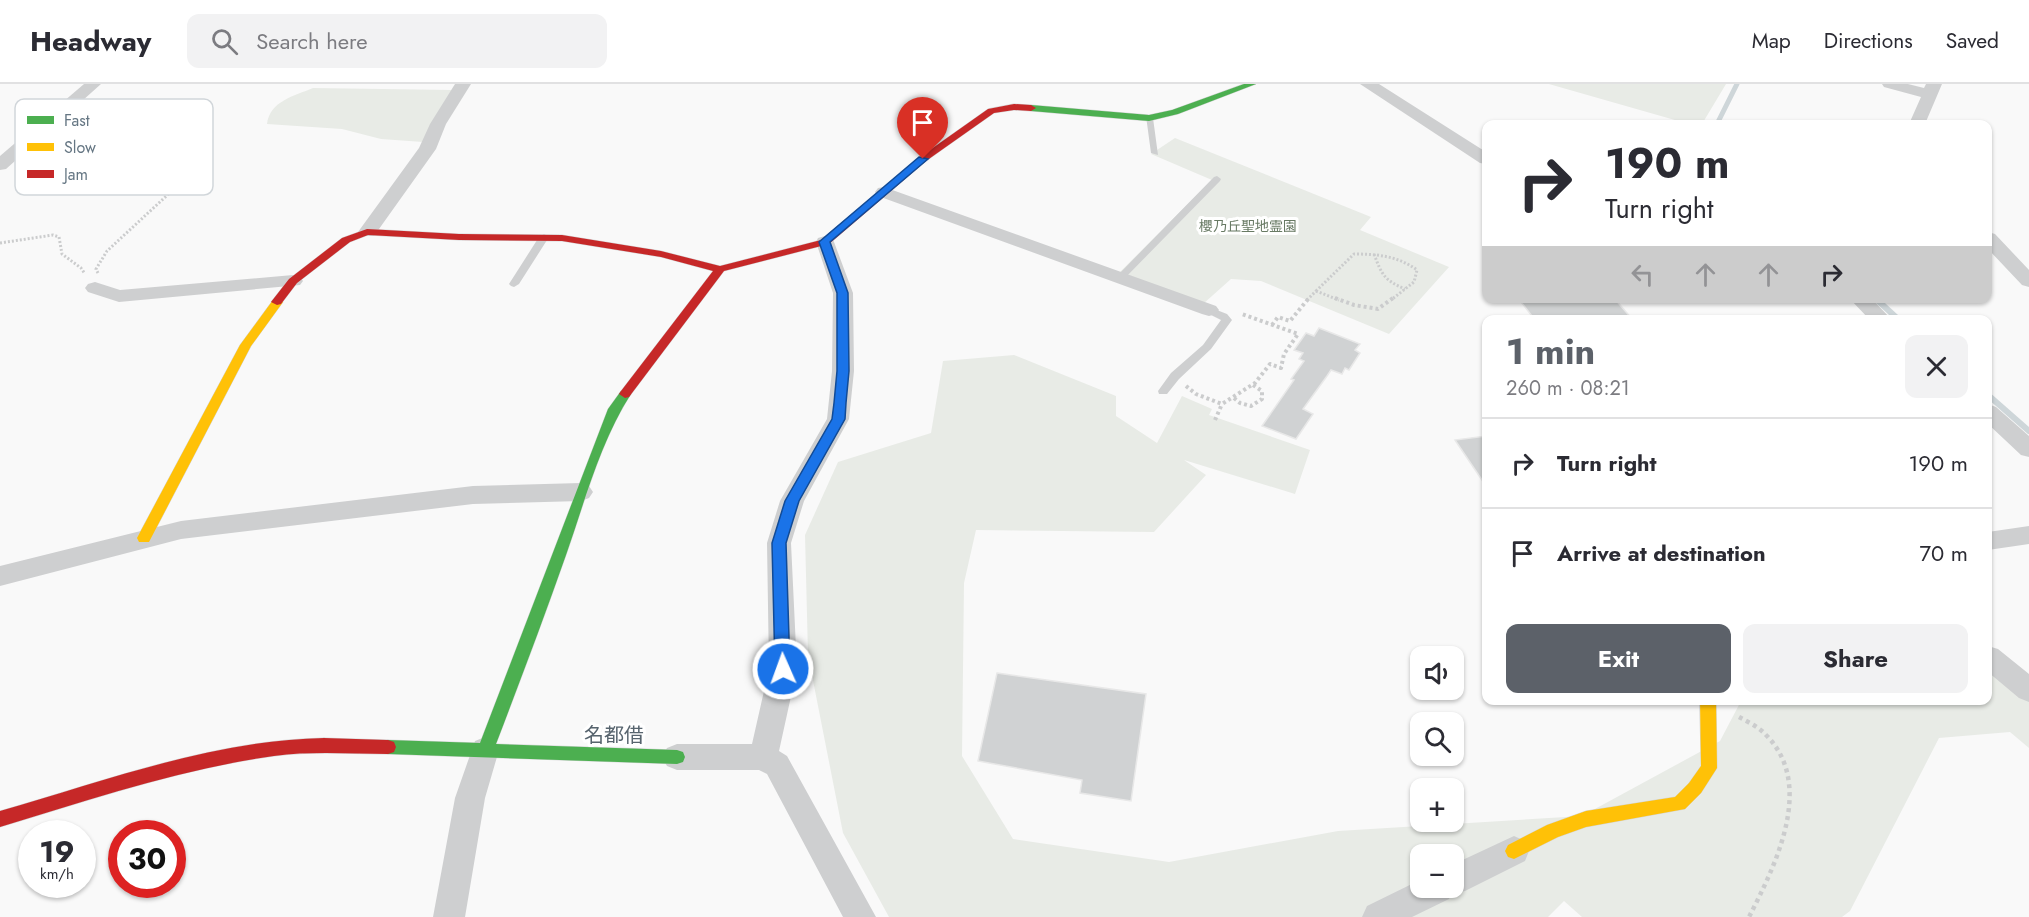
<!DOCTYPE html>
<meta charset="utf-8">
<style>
:root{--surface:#fff;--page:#f2f2f3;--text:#2b2b33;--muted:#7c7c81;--line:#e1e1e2;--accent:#5c6169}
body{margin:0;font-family:Jost,"Noto Sans JP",sans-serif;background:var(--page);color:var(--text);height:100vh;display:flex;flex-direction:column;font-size:22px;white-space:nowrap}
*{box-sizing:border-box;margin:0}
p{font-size:20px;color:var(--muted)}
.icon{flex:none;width:33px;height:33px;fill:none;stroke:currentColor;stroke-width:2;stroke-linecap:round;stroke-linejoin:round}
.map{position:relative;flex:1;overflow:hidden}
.sheet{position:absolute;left:1482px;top:231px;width:510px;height:390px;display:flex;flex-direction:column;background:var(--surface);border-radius:12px;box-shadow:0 2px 4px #0004}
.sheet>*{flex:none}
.top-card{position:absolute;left:1482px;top:36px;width:510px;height:183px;border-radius:12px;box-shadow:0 2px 4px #0004;background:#fff;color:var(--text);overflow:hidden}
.controls{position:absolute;left:1410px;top:562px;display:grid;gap:12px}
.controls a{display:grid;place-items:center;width:54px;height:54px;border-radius:12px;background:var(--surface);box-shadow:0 2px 4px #0004;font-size:30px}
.speed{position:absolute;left:18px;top:736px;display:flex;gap:12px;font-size:30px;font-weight:700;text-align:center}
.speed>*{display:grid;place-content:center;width:78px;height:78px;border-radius:50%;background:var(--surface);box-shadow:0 2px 4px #0004;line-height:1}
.speed small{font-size:15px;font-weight:400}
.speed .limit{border:9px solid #d22;background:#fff;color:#111}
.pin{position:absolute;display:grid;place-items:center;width:51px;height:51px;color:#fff;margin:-62px -26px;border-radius:50% 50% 50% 0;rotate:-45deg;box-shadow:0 0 6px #0007}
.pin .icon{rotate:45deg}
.me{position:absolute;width:66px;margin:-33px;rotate:358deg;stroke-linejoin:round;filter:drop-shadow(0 0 4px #0008)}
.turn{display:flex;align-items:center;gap:21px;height:126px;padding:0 24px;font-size:27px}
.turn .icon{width:78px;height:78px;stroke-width:2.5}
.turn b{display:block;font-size:42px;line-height:51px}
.lanes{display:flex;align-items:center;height:57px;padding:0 24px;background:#0003;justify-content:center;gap:30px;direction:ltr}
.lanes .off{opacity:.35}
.round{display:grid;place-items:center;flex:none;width:63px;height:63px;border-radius:12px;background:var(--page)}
.overview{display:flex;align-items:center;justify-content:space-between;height:102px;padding:0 24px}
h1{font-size:36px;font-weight:700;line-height:45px;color:var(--accent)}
.primary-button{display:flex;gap:12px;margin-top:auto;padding:12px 24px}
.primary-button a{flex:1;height:69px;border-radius:12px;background:var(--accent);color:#fff;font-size:24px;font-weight:700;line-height:69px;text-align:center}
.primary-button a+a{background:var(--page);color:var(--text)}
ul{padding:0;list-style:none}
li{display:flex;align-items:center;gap:18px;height:90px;padding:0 24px;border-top:2px solid var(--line)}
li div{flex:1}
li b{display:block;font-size:22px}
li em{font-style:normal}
header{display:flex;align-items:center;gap:36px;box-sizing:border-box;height:84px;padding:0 30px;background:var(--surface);border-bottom:2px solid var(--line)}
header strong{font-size:28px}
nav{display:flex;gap:33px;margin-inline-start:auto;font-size:21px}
.search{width:420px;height:54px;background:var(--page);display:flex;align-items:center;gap:15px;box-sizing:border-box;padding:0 21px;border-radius:12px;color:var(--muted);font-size:22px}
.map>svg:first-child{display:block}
.green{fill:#e8ebe6;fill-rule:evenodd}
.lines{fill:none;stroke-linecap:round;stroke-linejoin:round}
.stream-far1{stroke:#ced6d9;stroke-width:5}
.stream{stroke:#ced6d9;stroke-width:6}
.building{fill:#d0d2d3;stroke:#e8e8e8;stroke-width:1.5}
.fast-casing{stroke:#d5d6d7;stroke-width:1}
.slow-casing{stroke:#d5d6d7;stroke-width:1}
.jam-casing{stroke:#d5d6d7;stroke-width:1}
.path-far2{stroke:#cbcccd;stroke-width:3;stroke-dasharray:2 2;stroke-linecap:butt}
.path-far1{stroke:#cbcccd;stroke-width:4;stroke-dasharray:3 3;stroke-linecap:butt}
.path{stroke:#cbcccd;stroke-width:4.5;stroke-dasharray:4 4;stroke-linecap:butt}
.lane{fill:#cecfd0;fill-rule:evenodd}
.street{fill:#cecfd0;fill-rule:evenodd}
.fast{fill:#4caf50;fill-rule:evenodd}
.slow{fill:#ffc107;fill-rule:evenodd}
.jam{fill:#c62828;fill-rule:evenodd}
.route{fill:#1a73e8;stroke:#114b97;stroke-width:1.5}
.labels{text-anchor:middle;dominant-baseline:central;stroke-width:6;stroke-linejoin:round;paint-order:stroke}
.far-park-label{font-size:14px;fill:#687a64;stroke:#fff}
.quarter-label{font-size:20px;fill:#57646e;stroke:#fff}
.key{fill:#fff;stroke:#d1d6da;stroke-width:1.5}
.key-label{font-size:16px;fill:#657683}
</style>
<header>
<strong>Headway</strong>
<div class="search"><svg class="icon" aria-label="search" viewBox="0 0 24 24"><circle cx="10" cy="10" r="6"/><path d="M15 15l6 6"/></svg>Search here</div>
<nav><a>Map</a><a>Directions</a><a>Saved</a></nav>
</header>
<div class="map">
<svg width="2029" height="833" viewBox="0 0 2029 833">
<rect width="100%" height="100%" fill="#f9f9f9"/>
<path class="green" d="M1549,0h177l-24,40h-13z
M313,4l139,2 -29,52 -42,-3 -39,-10 -75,-5c3,-23 27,-28 46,-36z
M1175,54l196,79 -11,13 89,37 -60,67 -128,-53 -30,-2 -28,25 -83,-32 92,-92 -61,-26z
M1014,271l102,41v20l41,27 25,-47 30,13 -3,6 101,35 -15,44 -111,-34 22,15 -52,57 -178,-2 -12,53 -2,173 51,83 156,23 169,-31 244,-15 138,-75 21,-40 247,-1v-36l41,11v73l-19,-16 -71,6 -89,173 -8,6h-260l-18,-16 -16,16h-659l-46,-84 -35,-178 -3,-120 33,-73 93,-29 12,-72zM1420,771h34v33h-34z"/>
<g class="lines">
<path class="stream-far1" d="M1717,40l20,-40
M1875,214l2,2"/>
<path class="stream" d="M1875,214l24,22
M1988,311l41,36"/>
</g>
<path class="building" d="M1518,214h96l19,22h-98z
M1319,244l41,16 -5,6 5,3 -11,17 -4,-2 -3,6 -11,-4 -4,6 -24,33 10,5 -17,25 -34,-13 32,-46 -3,-1 13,-18 -5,-2 4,-6 -9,-3 12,-17 8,3z
M1486,352v50l-31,-46z
M997,589l149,21 -15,107 -51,-8 2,-13 -104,-19z"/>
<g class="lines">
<g class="fast-casing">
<path id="fast" d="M1244,0h12l-78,30 -29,7 -118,-10 -5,-3 5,-3 118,10 23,-5z
M625,306l6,4c-31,48 -46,107 -65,161 -22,63 -46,126 -70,189l181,6 6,2 2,5 -2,5 -6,2 -289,-10 -6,-2 -2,-5 2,-5 6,-2 92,3 128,-334 13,-18z"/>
</g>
<g class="slow-casing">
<path id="slow" d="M277,215l6,3 -32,44 -102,196h-10l-2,-4 103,-193 33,-45z
M1700,616h16l1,68 -16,25 -16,16 -99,18 -28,10 -44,22 -6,-2 -3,-6 3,-6 39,-20 39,-14 89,-14 14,-14 12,-17z"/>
</g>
<g class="jam-casing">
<path id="jam" d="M1014,20l17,1 5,3 -5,3 -17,-1 -20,3 -68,48 -97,83 -105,27 -95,126 -4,1 -6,-4 2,-3 92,-120 -52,-14 -99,-16 -103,-1 -91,-5 -18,7 -53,41 -16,21 -4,1 -6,-3 18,-23 53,-41 25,-9 92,5 103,1 99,16 59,15 101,-26 99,-83 68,-48z
M324,654l64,2 6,2 2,5 -2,5 -6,2c-38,0 -76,-3 -114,2 -94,13 -184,44 -274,71v-16c105,-30 213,-71 324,-73z"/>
</g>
<path class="path-far2" d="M0,159l53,-8 6,2 3,17 19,14 4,6
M1374,170c8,21 10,26 31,35
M98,189l-2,-4 11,-18 68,-63 16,-22
M1316,207l23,9
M1316,207l38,-37c23,0 44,2 63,16l-3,12 -23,18
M1307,216l9,-9"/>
<path class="path-far1" d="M1335,214l19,7 24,4 15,-11
M1272,241l6,-8 12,4 19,-23
M1186,302l10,8 26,10 33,-21 15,-19 11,4 3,-14 14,-20 -56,-20
M1234,314l6,5 11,3 11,-7v-8l-9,-6
M1215,336l7,-16"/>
<path class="path" d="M1739,633c9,5 20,10 27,18 50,50 9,131 -17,182"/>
<path class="lane" d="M1146,32l7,2 5,37 -7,-2z
M1217,92l4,3 -1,2 -97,99h-6v-4l97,-99z
M544,150l5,3 -30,47 -5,3 -3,-1 -2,-2 30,-47z
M1209,223l18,7 5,6 -21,29 -32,30 -12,15h-8l-1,-3 13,-18 32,-28 18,-25 -16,-8 -1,-2z"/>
<path class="street" d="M84,0h17l-95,85 -6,1v-14z
M455,0h16l-25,40 -10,25 -62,87h-14l-2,-4 61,-84 11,-24z
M1360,0h19l107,68v12l-6,-1z
M1882,0h26l16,4 2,-4h16l-17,40h-16l12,-27 -37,-10z
M884,103l332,119 3,4 -3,4 -7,2 -7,-2 -324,-118 -3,-4 3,-4z
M1988,148l7,2 34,36v17l-7,-2 -34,-36z
M825,152l7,2 2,4 19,51 1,78 -5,48 -45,82 -13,42 6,126 -18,82 8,5 89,161h-33l-76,-143 -8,-4h-82l-10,-4 -5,-9 5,-9 10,-4h75l17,-75 -2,-126 13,-42 47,-82 5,-48 1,-78 -17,-51 2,-4z
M293,191l7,2 3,4 -3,4 -181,17 -31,-10 -3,-4 3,-4 7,-2 25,8z
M1849,214h22l21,22h-22z
M1988,320l8,3 33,29v21l-8,-2 -33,-31z
M581,399l8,3 4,6 -4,6 -8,3 -108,3 -292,35 -181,47v-20l181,-45 292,-35z
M2029,442v18l-41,6v-18z
M1988,562l10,3 31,25v28l-10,-4 -31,-26z
M485,653l10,4 4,9 -14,48 -20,119h-32l22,-119 20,-57z
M1514,752l11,5 4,10 -4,10 -60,30 -14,3 -2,5 -37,18h-50l5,-11 53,-26v8h34v-24z"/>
<use href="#fast" class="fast"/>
<use href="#slow" class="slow"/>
<use href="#jam" class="jam"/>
</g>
<path class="route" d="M919,73l9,2 -98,83 18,51 1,78 -3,32 -1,16 -46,82 -13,42 4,126 -2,5 -5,2 -6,-2 -2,-5 -3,-126 13,-42 47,-82 2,-16 3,-32v-78l-18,-51z"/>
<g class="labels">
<g class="far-park-label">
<text x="1248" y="142">櫻乃丘聖地霊園</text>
</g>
<g class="quarter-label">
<text x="614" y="651">名都借</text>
</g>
</g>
<rect x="15" y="15" width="198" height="96" rx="9" class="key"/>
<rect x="27" y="32" width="27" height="8" fill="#4caf50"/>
<rect x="27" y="59" width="27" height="8" fill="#ffc107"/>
<rect x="27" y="86" width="27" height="8" fill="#c62828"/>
<g class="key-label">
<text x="64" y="42">Fast</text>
<text x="64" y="69">Slow</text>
<text x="64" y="96">Jam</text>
</g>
</svg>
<div class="controls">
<a><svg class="icon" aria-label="sound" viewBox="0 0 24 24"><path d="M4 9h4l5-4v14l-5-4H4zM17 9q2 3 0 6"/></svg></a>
<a><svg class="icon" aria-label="search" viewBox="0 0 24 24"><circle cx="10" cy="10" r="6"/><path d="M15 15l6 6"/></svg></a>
<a>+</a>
<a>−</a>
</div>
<div class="speed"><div>19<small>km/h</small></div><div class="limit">30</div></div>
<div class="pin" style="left:923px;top:75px;background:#d93025"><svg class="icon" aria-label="arrive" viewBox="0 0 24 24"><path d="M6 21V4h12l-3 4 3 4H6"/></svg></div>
<svg class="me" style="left:783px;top:585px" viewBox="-20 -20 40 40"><circle r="17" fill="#1a73e8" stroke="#fff" stroke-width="3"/><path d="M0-11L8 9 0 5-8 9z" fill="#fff"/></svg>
<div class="top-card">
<div class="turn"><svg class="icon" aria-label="right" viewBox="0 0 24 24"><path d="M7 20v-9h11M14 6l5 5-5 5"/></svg><div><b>190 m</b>Turn right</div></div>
<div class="lanes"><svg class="icon off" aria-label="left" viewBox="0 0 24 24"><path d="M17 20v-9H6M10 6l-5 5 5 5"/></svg><svg class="icon off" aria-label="ahead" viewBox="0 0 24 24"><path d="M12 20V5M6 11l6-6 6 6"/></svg><svg class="icon off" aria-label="ahead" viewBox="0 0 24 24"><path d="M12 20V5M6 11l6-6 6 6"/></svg><svg class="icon" aria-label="right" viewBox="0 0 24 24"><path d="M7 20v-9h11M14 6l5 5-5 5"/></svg></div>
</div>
<section class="sheet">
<div class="overview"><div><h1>1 min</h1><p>260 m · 08:21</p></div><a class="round"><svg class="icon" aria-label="close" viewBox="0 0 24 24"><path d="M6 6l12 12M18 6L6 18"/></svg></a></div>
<ul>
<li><svg class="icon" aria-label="right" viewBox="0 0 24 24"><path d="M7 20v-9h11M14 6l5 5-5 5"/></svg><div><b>Turn right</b></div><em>190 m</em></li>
<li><svg class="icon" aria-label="arrive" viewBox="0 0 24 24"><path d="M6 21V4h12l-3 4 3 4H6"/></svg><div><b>Arrive at destination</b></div><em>70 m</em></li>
</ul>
<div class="primary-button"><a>Exit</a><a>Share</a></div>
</section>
</div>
